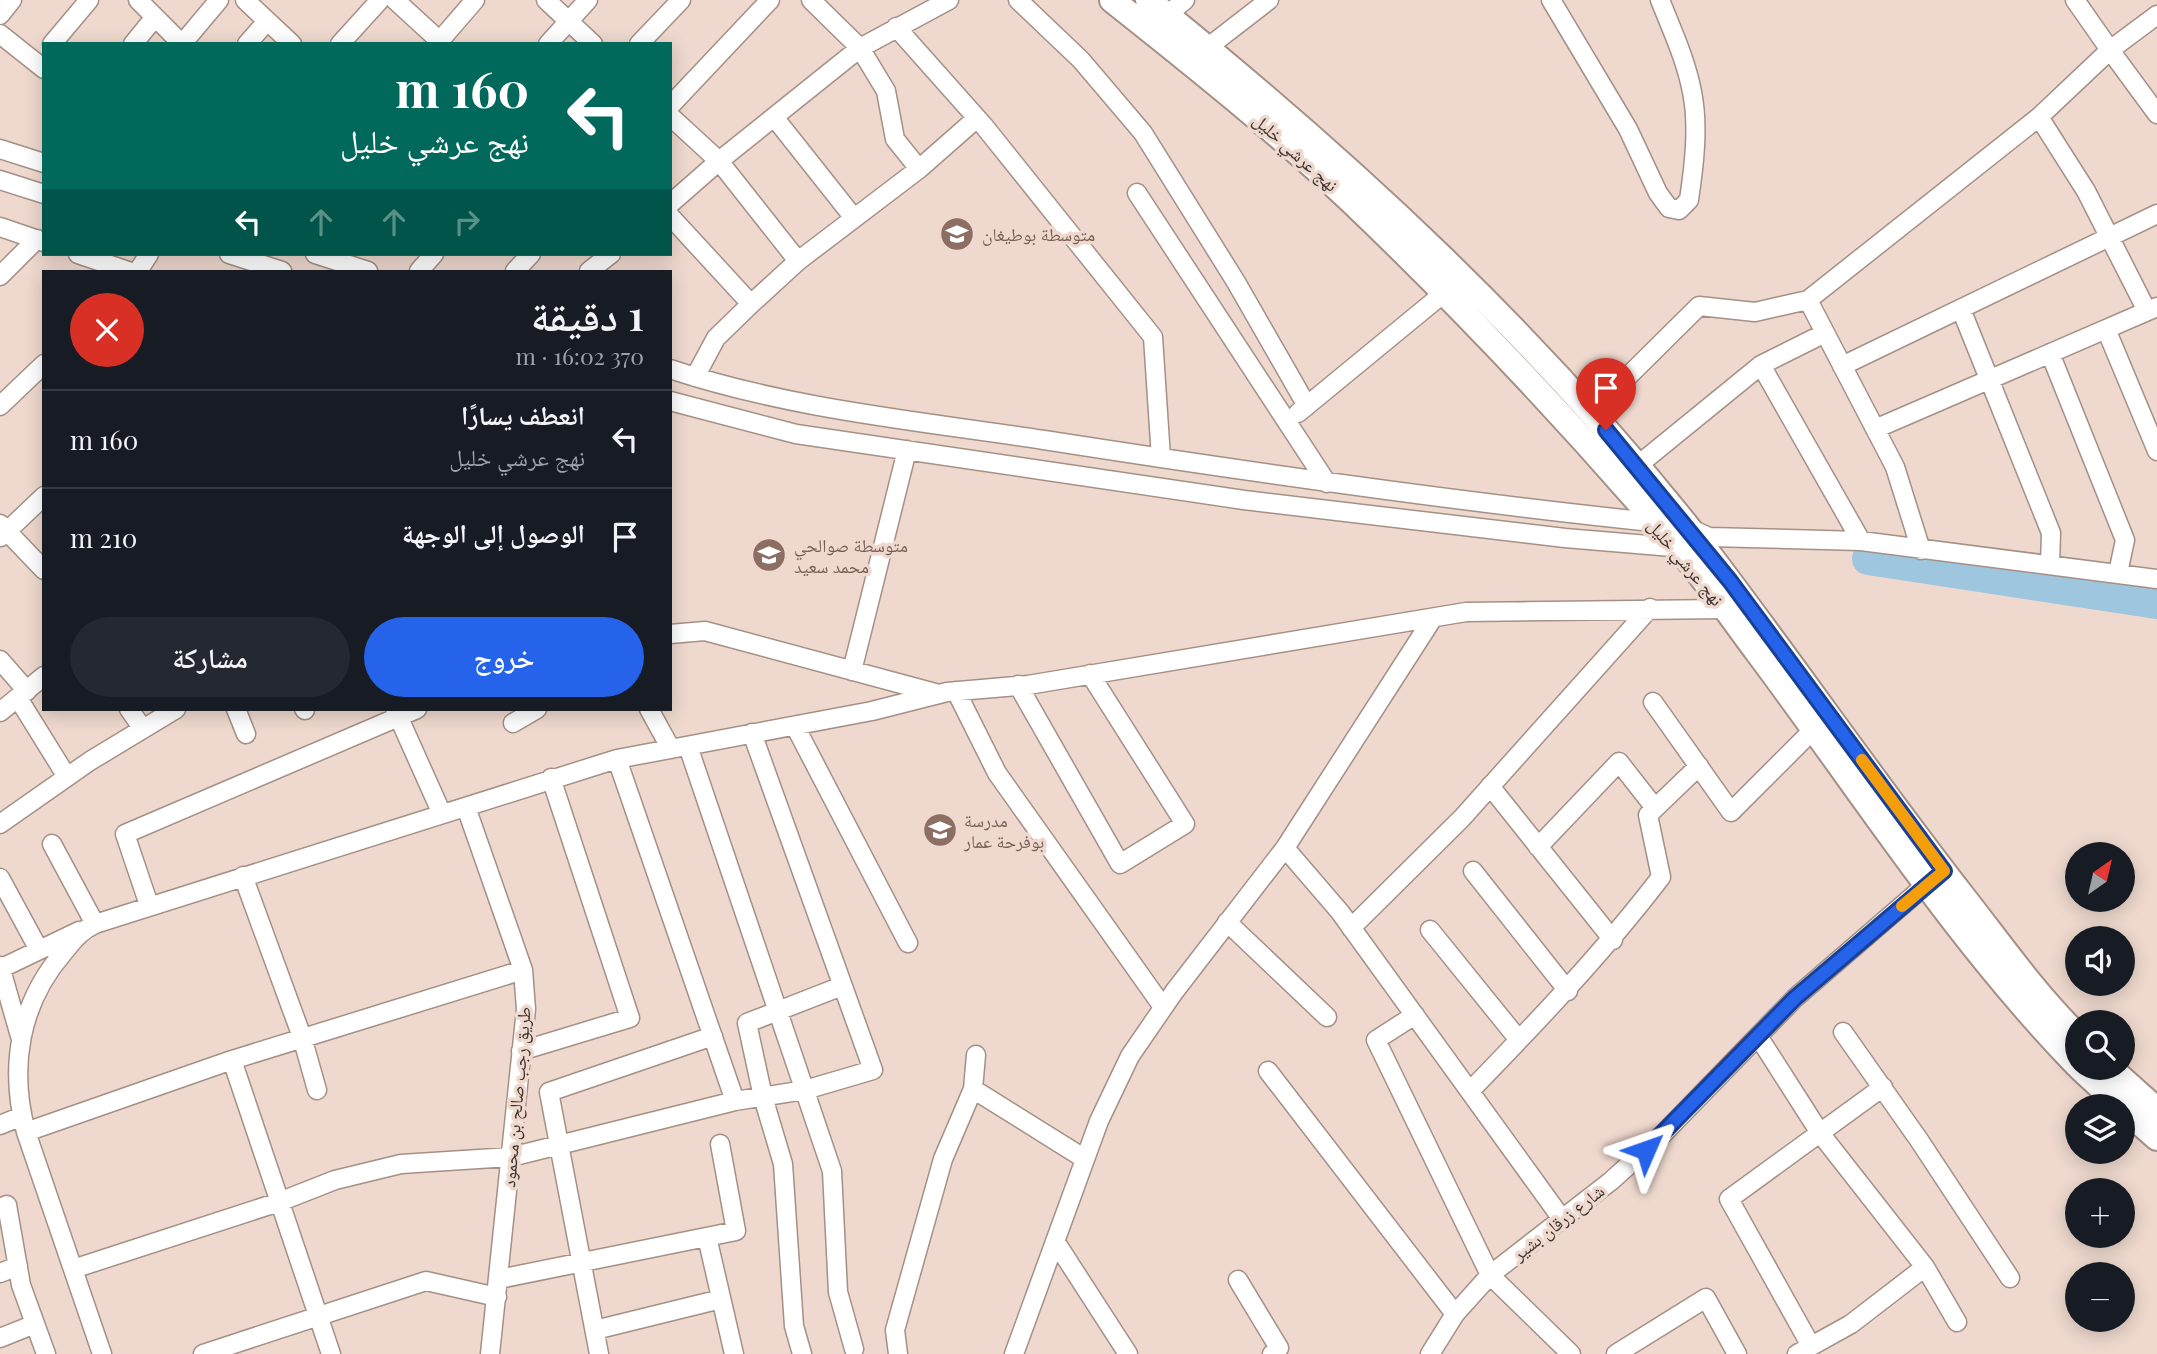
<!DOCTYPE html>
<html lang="ar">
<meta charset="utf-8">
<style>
:root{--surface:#171b24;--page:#242831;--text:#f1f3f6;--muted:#9ea1a6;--line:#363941;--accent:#2563eb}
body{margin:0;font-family:"Playfair Display","Noto Naskh Arabic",serif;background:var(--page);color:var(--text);direction:rtl;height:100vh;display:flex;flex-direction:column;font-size:26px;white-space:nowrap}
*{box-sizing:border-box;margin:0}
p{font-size:23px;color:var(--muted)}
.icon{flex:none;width:38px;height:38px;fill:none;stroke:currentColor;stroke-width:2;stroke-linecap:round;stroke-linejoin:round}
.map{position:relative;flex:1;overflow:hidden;direction:ltr}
.panel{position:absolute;left:42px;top:270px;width:630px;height:441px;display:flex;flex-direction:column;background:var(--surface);border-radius:0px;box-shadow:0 4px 18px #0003;direction:rtl}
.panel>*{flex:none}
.guide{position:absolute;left:42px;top:42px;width:630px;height:214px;border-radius:0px;box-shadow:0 4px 18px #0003;direction:rtl;background:#00695c;color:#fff;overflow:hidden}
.needle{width:46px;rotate:34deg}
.controls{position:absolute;left:2065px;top:842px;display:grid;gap:14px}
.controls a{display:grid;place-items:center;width:70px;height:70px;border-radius:50%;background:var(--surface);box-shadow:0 4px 18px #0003;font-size:35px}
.pin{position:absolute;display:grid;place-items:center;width:60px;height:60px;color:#fff;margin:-72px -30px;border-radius:50% 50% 50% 0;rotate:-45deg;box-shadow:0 0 7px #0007}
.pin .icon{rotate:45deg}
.me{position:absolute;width:77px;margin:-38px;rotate:47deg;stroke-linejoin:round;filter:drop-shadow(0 0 5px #0008)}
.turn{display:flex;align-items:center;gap:24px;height:147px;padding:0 28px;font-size:32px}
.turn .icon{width:91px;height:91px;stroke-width:2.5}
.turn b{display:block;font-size:49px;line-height:60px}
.lanes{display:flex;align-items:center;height:66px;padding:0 28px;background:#0003;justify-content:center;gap:35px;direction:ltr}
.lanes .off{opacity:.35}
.round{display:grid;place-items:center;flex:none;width:74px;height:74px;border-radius:37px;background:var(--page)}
.headline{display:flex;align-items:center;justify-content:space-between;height:119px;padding:0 28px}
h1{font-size:42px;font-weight:600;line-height:52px}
.primary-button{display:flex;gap:14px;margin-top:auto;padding:14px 28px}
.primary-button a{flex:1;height:80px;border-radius:42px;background:var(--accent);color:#fff;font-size:28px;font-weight:600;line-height:80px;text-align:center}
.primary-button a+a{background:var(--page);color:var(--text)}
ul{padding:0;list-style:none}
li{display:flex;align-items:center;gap:21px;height:98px;padding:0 28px;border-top:2px solid var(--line)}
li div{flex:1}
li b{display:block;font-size:26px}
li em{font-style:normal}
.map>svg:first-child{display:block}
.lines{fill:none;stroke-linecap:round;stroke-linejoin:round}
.river{stroke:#9ec6df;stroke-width:32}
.minor-casing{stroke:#a49085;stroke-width:21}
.highway-casing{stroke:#a49085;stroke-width:28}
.minor{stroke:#fff;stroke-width:18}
.highway{stroke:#fff;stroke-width:24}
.route-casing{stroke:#184099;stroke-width:18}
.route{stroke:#2563eb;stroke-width:12}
.slow{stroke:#f59e0b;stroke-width:12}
.labels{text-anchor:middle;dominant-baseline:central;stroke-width:7;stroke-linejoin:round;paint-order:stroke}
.street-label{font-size:18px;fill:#3b332e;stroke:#efd9ce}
.education-label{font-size:18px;fill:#785e54;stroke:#efd9ce;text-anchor:start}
</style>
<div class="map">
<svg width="2157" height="1354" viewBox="0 0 2157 1354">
<rect width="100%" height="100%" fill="#efd9ce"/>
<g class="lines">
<path class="river" d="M1868,559l289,44"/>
<g class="minor-casing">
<path id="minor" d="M138,0l44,44
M245,0l47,44
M395,0l48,44
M546,0l47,44
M811,0l49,48 26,43 9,48 24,30
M1018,0l63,60 62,73 93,149 71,124
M1551,0l77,129 30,64 11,15 10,2 10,-10c5,-34 10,-74 3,-108 -6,-32 -20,-62 -32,-92
M2075,0l35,50 47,-35
M0,15l12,-15
M1167,15l18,-15
M896,27l88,99 169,211 8,121
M0,34l44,35
M52,44l37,-44
M133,44l22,-27
M182,44l37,-44
M247,44l20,-23
M340,44l40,-44
M437,44l38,-44
M548,44l40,-44
M639,44l42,-44
M1207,48l62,-48
M670,106l100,-106
M670,116l49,45 -49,43
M774,117l80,101
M2039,117l47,74 61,120
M0,149l44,14
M0,180l44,14
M1137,193l190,290
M670,216l81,88
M0,227l44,15
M78,254l50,17
M229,254l53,17
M315,254l53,17
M798,261l-79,-100 141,-113 89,-48
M138,271l11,-17
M419,271l15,-17
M515,271l16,-17
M589,271l22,-17
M0,276l37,-37
M1808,300l87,167 26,83
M1961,309l90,224 -1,32
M2106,329l51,122
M2050,353l75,187 -7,33
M1761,365l100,176
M1842,366l315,-152
M670,369c120,40 249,52 374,71 205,32 411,62 618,83
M695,377l21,-39 35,-34 47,-43 121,-92 58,-51
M670,401l126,33 448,66 321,38 119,10
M0,406l44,-42
M1298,413l146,-120
M1591,413l108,-107 56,6 53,-12 231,-183 71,-67 47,64
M1875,429l282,-122
M1637,466l124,-101 64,-32
M0,524l44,46
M1689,528l20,9 152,4 296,38
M1,537l43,-41
M670,634l35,-3 230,62
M0,660l27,31
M852,671l55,-221
M1018,685l102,179 65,-40 -95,-150
M956,691l41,82 166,234
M18,698l49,79
M1653,702l78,110 83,-83
M129,709l14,20
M236,709l10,25
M304,709l1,1
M395,709l47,105
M649,709l22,40
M0,712l44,-36
M513,723l24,-14
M795,726l113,217
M688,746l144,425 6,121 16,57
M1490,786l123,154
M466,807l57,163 3,39 -36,345
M0,824l90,-63 86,-52
M52,844l43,80
M1538,847l81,-85 36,46
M1285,848l55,64 222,307
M1473,871l95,120
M243,876l59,161 15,53
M0,878l38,70
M149,905l-24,-71 292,-125
M1227,922l100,95
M1351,928l111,-110 188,-210
M1430,930l89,110
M0,966l20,70
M0,969l79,-38
M1415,1015l-39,25 114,235 81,79
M1843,1032l76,108 91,138
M1758,1036l62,97 105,134 32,55
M521,1051l109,-33 -79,-240
M976,1055l-3,34 112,70
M232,1060l99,294
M1268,1071l187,243
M1470,1091c67,-69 132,-137 191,-214l-13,-62 51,-49
M735,1101l70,-11 68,-20 -121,-337
M0,1125l22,-9
M26,1132l206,-72 291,-90
M0,1208l7,-3 14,80 25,69
M707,1237l27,117
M1055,1241l73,113
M73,1269l206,-67 56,-22 66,-16 110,-7 224,-56 -118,-342
M0,1273l18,-7
M499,1279l237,-48 -16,-87
M1238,1280l41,68 -7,6
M595,1330l126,-31
M0,1338l35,-14
M1811,1346l-82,-147 154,-112
M102,1354l-76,-222c-17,-64 -7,-128 37,-179 10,-12 17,-22 32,-29l522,-165 255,-48 75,-19 81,-7 438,-73 259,-3
M203,1354l223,-73 71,16
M599,1354l-50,-262 164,-56
M802,1354l-8,-28 -11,-162 -20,-67 -16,-74 95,-37
M898,1354l-3,-24 48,-171 30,-70
M1014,1354l85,-233 31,-65 44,-64 111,-144 148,-230
M1430,1354l25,-40 35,-39 121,-94 52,-47 132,-136 140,-121
M1616,1354l90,-56 31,56
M1797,1354l54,-30 74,-57"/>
</g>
<g class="highway-casing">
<path id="highway" d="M1112,0c82,65 163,130 239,201 115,110 225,227 328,348 28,33 53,69 79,104 104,139 198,287 319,412
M1148,0c202,162 394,340 554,545 88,115 170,235 259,349 37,47 73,99 116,141
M2080,1068l41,38
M2110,1068l47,42
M2123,1108l34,30"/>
</g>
<use href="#minor" class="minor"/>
<use href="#highway" class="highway"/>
</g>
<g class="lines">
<g class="route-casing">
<path id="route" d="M1606,430l124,151 214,290 -149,127 -149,152"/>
</g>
<use href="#route" class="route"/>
<path class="slow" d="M1862,760l82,111 -42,35"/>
</g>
<defs>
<g id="school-disc" transform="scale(1.75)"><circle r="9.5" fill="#8d6e63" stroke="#efd9ce"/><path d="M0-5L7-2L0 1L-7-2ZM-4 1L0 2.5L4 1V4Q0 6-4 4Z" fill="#fff"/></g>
</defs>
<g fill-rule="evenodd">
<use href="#school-disc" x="957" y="234"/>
<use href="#school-disc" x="769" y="555"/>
<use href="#school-disc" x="940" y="830"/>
</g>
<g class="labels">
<g class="street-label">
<text transform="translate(1296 152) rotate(42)">نهج عرشي خليل</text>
<text transform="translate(1686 562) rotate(50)">نهج عرشي خليل</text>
<text transform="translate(516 1097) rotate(-85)">طريق رجب صالح بن محمود</text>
<text transform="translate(1558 1222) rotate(-38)">شارع زرقان بشير</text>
</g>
<g class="education-label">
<text x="982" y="234">متوسطة بوطيغان</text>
<text x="794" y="545">متوسطة صوالحي<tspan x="794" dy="21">محمد سعيد</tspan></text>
<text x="964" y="820">مدرسة<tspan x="964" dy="21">بوفرحة عمار</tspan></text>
</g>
</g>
</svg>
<div class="controls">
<a><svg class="needle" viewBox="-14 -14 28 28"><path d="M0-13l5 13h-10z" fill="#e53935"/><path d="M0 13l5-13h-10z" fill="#9ea1a6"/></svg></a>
<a><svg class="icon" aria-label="sound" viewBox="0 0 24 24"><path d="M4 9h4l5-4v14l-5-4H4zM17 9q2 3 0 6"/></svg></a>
<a><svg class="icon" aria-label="search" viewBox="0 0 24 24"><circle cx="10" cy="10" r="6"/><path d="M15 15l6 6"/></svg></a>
<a><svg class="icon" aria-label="layers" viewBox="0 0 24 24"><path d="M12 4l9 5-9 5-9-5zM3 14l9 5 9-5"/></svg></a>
<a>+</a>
<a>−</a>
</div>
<div class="pin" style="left:1606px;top:430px;background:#d93025"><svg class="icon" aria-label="arrive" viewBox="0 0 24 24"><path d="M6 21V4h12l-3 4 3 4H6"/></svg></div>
<svg class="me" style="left:1646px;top:1150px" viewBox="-20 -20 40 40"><path d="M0-17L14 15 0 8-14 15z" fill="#2563eb" stroke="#fff" stroke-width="4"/></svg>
<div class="guide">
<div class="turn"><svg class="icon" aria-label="left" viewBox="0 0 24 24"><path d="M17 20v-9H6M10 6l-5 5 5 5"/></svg><div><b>160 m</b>نهج عرشي خليل</div></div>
<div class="lanes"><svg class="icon" aria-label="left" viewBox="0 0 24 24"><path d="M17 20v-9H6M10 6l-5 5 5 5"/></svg><svg class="icon off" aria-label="ahead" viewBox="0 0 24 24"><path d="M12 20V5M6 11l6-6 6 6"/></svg><svg class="icon off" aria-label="ahead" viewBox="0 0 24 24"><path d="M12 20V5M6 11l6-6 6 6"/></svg><svg class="icon off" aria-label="right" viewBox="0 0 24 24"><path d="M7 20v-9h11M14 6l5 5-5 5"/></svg></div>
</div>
<section class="panel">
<div class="headline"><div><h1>1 دقيقة</h1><p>370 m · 16:02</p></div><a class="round" style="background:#d93025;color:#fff"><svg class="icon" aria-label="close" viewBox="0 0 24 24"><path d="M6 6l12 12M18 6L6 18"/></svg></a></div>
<ul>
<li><svg class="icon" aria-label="left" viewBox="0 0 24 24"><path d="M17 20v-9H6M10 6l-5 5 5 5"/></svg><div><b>انعطف يسارًا</b><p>نهج عرشي خليل</p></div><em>160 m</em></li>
<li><svg class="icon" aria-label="arrive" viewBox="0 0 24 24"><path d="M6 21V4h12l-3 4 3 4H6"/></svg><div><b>الوصول إلى الوجهة</b></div><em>210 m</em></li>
</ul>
<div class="primary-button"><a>خروج</a><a>مشاركة</a></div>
</section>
</div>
